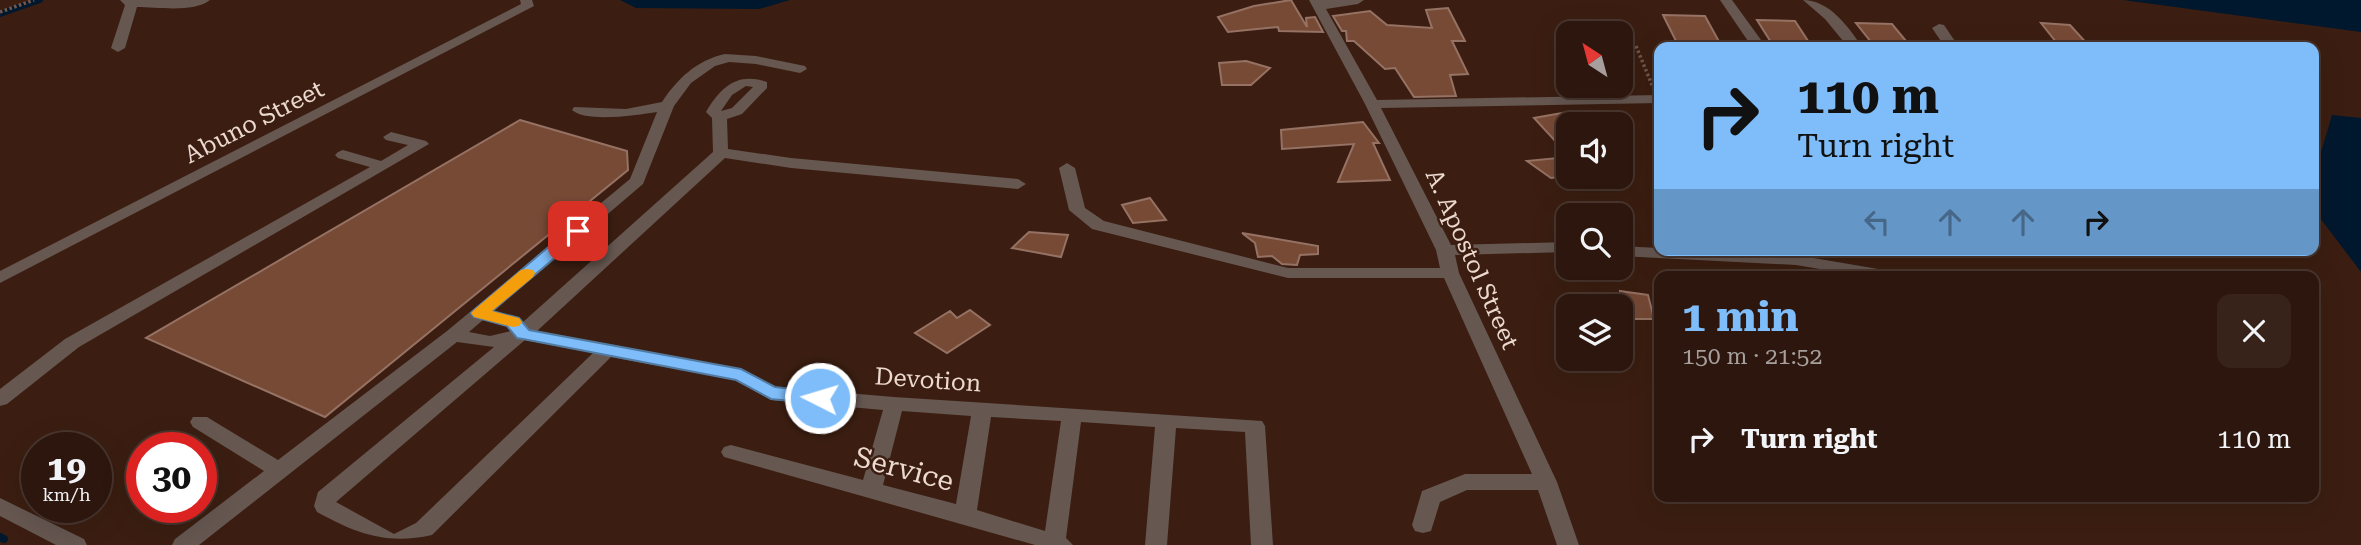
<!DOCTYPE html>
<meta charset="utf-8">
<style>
:root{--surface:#2c160d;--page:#38231b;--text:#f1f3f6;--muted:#a69f9d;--line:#48352e;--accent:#7ebdf9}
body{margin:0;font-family:"Roboto Serif",serif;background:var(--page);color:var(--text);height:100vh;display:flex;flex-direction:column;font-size:26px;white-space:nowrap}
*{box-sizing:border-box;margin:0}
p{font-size:23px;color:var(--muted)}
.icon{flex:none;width:38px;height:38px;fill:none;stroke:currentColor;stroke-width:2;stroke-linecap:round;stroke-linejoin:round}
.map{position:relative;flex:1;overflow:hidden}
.details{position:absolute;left:1654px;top:271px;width:665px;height:231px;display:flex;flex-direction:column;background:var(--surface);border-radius:14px;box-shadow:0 7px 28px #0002,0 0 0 2px var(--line)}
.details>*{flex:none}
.top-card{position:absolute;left:1654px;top:42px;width:665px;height:214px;border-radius:14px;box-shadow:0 7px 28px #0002,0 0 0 2px var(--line);background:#7ebdf9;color:#111;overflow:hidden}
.needle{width:46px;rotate:324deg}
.fabs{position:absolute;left:1556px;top:21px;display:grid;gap:14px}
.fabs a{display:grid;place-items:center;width:77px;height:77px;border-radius:14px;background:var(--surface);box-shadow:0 7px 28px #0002,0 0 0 2px var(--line);font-size:35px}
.speed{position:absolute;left:21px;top:432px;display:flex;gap:14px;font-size:35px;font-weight:700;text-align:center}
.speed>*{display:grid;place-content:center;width:91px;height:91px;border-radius:50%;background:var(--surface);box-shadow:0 7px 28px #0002,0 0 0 2px var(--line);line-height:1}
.speed small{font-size:18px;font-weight:400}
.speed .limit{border:10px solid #d22;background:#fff;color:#111}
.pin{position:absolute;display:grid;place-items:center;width:60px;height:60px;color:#fff;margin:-30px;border-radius:14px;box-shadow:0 4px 10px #0006}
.me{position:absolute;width:77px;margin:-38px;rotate:275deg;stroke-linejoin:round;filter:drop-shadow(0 0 5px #0008)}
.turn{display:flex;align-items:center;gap:24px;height:147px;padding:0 28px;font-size:32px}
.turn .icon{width:91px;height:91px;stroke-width:2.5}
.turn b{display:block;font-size:49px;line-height:60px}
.lanes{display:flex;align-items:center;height:66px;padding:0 28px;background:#0003;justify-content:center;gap:35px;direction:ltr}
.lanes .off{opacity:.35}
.round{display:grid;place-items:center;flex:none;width:74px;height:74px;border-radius:14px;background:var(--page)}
.head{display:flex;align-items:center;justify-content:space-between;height:119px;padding:0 28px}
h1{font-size:42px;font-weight:700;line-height:52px;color:var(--accent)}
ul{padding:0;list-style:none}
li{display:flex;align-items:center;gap:21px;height:98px;padding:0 28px}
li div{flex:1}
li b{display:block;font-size:26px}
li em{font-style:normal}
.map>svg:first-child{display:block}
.water{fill:#00182e}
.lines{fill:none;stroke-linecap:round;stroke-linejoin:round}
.stream-far1{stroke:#00182e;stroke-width:6}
.stream{stroke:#00182e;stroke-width:8}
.building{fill:#774a36;stroke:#957263;stroke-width:2}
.path{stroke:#72584d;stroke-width:3.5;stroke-dasharray:2.5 2.5;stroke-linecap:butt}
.minor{fill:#665751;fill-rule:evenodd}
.route{fill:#7ebdf9;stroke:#527ba2;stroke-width:2}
.slow{fill:#f59e0b}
.labels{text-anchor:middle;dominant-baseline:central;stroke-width:5;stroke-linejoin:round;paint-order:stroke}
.street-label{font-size:24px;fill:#ecd9d0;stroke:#3b1e11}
.near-street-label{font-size:28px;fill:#ecd9d0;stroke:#3b1e11}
</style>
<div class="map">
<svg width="2361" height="545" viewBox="0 0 2361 545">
<rect width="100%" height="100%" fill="#3b1e11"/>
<path class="water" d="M620,0h170l-31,9 -123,-1z
M2123,0h238v32z
M2332,115l29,3v154l-47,-62v-34z"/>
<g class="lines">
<path class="stream-far1" d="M0,14l40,-14"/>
<path class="stream" d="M0,537l4,2"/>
</g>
<path class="building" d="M1291,0l16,27 -1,-9 9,-1 8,15 -44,-1 -1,-4 -50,5 -10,-15 36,-11z
M1448,8l17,33h-13l16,33 -18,1 6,21 -42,1 -19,-29 -10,1 -31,-28h-7l-1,-10h-4l-9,-15 37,-5 17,14 45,3 -6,-18z
M1663,15l42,1 17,31h-43z
M1757,20l38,1 17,26h-38z
M1856,23l36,1 19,23h-36z
M2041,23l29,2 20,22h-30z
M1246,61l24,7 -19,17h-29l-3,-22z
M1568,112v43l-34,-37z
M520,120l107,31 1,19 -303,247 -179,-79z
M1363,122l16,21h-6l17,37 -52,2 16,-38 -72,5 -1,-19z
M1568,157v19l-17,2 -24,-17z
M1150,198l16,22 -33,3 -11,-18z
M1029,232l39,3 -7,22 -49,-9z
M1242,233l76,13v8l-18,1 -3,10 -15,-1 -10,-8 -14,1 -3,-14z
M1620,291l28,4 6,24h-34z
M970,310l20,15 -43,28 -32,-20 35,-22 7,7z"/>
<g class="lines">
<path class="path" d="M0,12l34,-12
M1636,46l16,39"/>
<path class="minor" d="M120,0h90c-16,13 -52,7 -73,7l-12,41 -7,4 -7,-4 14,-43z
M520,0h12l2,6 -534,277v-12l521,-267z
M1309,0h55l-6,4 -32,5 51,91 282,-5v8l-278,5 70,137 117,-3v10l-113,3 4,18 98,209 22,63h-22l-19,-55h-71l-27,12 -9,29 -8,2 -8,-2 -3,-6 10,-34 43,-17h67l-88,-196h-156l-196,-49 -23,-19 -10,-42 8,-5 8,5 10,40 19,13 184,47h152l-4,-18 -71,-146z
M1720,0h12l32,44 -2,3h-10z
M1803,0c26,0 45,26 59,47h-14l-23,-28z
M1939,24l5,1 15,22h-14l-13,-19z
M725,54l31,2 49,10 2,3 -7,4 -44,-9 -27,-2 -14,4 -24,17 -17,23 -31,78 -149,127 25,7 4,4 190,-170 -1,-34 -6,-6c15,-25 31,-40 61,-30v6l-25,26 -15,5 1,30 63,9 227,21 8,5 -8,5 -227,-21 -66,-10 -188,173 204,38 34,18 119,10 368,24 3,5 8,119h-22l-6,-113 -69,-4 -9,117h-22l10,-118 -74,-5 -15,116 7,7h-38l-311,-88 -3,-5 3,-5 7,-2 132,35 20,-70 -112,-10 -35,-20 -125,-23 -179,178c-45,10 -75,-1 -115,-23l-3,-6 4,-14 176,-145 -37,-5 -258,203h-27l3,-6 89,-68 -71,-44 -3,-5 3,-5h14l71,43 169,-129 183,-152 27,-67c-20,3 -70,11 -85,-2l2,-3 52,2 36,-7c15,-23 35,-42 63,-48zM746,86l7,1 -21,21 -11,3 11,-16zM483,320l24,6 4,5 -21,5 -21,-4zM525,340l68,13 -177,170 -22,11 -58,-32zM902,411l69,5 -15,88 -73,-19zM991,417l70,4 -16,110 -68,-21z
M391,132l35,9 3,3 -350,203 -72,57 -7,2v-17l65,-50 305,-172 -32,-9 -3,-3 3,-3 5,-2 38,11 27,-16 -22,-5 -3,-3z
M1620,246l39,2v2l137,5 94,16 9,5h-37l-66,-11 -176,-9z
M0,498l84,41 3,6h-31l-56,-29z"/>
</g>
<path class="route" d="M578,226l5,1 2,4 -2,3 -91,77 27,7 10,12 212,39 34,18 51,6 3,5 -3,4 -6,2 -49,-5 -35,-19 -213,-41 -6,-1 -10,-12 -33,-9 -3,-4 3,-3 98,-83z"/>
<path class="slow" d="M527,269l6,1 2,3 -2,4 -41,34 27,7 3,4 -3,4 -6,1 -39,-10 -3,-4 3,-3 47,-40z"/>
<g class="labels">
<g class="street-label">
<text transform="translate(254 122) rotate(-27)">Abuno Street</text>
<text transform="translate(1472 259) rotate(66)">A. Apostol Street</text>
<text transform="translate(928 380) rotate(4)">Devotion</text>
</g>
<g class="near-street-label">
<text transform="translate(904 469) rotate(15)">Service</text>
</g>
</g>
</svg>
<div class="fabs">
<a><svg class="needle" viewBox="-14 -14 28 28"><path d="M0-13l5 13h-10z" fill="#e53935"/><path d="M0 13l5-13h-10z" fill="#a69f9d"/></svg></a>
<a><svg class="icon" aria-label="sound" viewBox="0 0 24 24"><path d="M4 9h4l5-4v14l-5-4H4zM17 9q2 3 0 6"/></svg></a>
<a><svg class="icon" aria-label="search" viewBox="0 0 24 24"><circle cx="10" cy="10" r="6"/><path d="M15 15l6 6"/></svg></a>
<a><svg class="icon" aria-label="layers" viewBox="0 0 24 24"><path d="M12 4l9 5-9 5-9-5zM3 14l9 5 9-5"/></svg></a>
</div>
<div class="speed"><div>19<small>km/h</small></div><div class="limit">30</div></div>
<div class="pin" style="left:578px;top:231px;background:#d93025"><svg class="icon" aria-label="arrive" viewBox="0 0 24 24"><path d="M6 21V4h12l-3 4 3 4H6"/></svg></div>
<svg class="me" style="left:820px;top:398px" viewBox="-20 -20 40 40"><circle r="17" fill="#7ebdf9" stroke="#fff" stroke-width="3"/><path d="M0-11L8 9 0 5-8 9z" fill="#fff"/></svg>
<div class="top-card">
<div class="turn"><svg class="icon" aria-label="right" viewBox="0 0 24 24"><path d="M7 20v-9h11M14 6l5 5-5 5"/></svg><div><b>110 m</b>Turn right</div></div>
<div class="lanes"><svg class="icon off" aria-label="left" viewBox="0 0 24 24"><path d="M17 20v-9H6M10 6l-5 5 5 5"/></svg><svg class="icon off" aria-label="ahead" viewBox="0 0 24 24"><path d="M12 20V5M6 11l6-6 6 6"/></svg><svg class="icon off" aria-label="ahead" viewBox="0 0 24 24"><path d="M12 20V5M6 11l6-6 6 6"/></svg><svg class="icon" aria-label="right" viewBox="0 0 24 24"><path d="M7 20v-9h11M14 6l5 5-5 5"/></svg></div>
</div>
<section class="details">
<div class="head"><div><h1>1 min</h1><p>150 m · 21:52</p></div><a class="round"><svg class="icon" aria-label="close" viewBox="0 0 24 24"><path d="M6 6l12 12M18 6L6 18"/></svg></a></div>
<ul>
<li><svg class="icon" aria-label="right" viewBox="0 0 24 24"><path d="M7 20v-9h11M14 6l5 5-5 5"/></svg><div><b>Turn right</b></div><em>110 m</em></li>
</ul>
</section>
</div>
